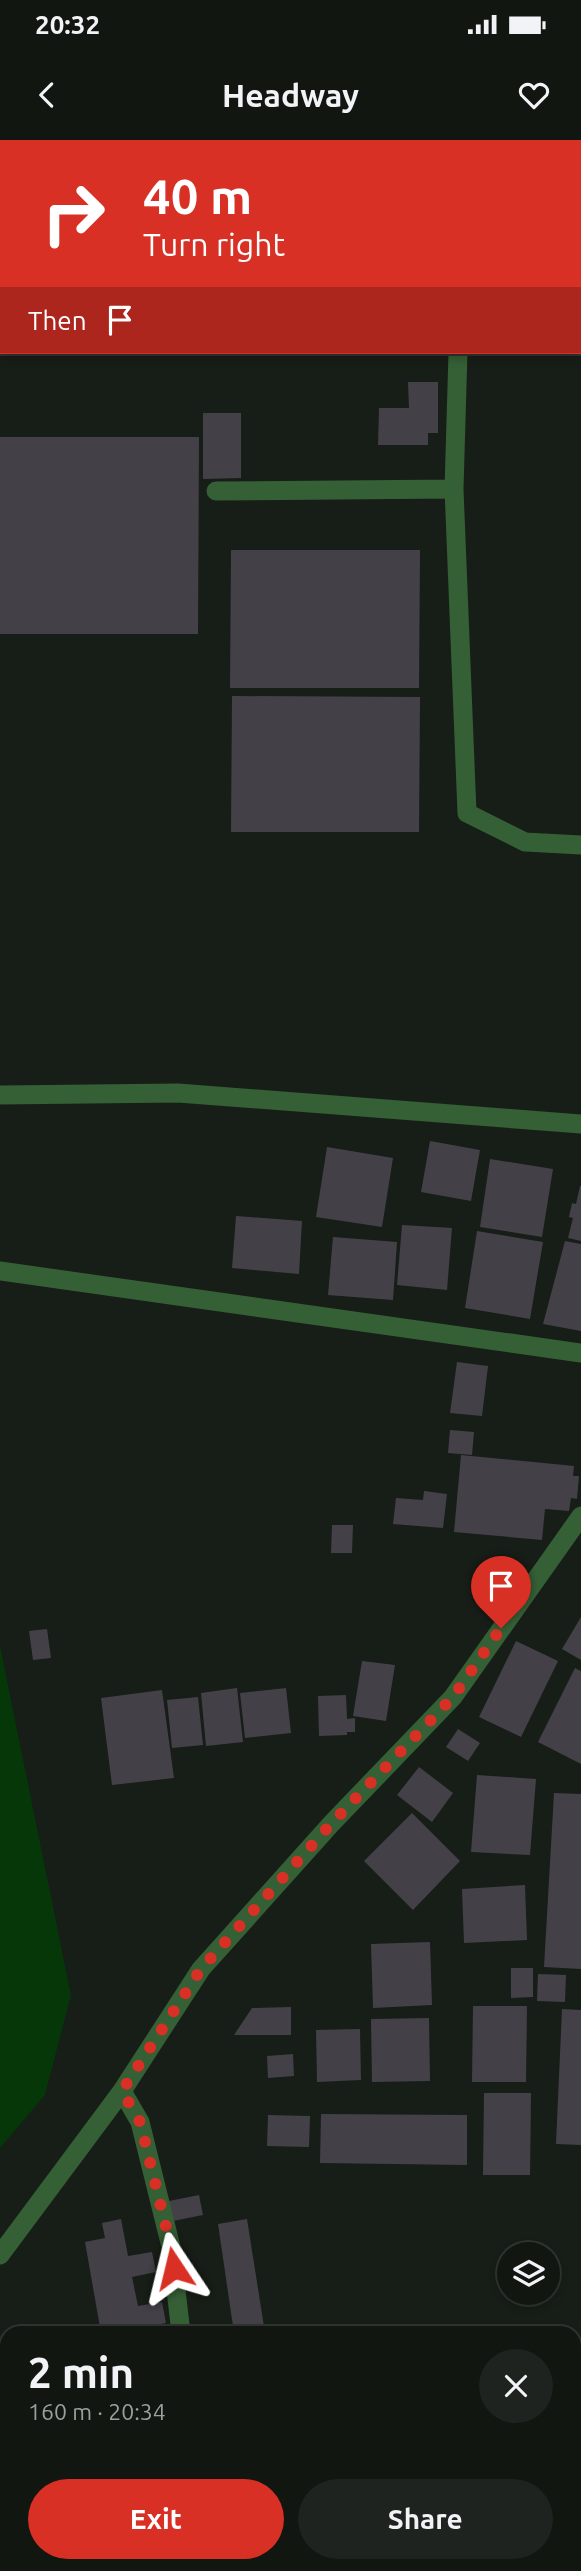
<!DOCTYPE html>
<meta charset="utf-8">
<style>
:root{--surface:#111611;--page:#1e231f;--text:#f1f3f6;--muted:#9c9f9f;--line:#303531;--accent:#d93025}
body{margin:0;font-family:Ubuntu,sans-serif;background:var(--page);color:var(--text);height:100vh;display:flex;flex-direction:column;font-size:26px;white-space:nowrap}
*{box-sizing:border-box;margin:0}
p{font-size:23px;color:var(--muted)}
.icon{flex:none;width:38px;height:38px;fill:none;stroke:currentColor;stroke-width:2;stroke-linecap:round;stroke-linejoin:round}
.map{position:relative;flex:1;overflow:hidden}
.side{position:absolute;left:0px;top:2186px;width:581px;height:247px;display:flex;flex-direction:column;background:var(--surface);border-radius:21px 21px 0 0;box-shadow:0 4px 10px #0003,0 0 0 2px var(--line)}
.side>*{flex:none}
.guide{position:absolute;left:0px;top:0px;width:581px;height:214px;box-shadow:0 4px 10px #0003,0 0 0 2px var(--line);background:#d93025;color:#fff;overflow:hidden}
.buttons{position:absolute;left:497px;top:2102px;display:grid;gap:14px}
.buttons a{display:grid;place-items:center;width:63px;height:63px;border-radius:50%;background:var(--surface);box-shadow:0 4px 10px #0003,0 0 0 2px var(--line);font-size:35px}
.pin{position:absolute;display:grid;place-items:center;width:60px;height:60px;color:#fff;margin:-72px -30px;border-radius:50% 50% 50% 0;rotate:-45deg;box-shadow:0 0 7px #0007}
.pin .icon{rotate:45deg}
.me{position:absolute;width:77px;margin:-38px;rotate:350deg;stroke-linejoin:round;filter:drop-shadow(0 0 5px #0008)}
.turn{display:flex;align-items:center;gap:24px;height:147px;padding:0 28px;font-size:32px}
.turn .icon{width:91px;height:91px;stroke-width:2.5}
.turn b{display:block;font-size:49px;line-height:60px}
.then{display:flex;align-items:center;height:66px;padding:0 28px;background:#0003;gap:14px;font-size:26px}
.round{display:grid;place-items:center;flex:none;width:74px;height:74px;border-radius:37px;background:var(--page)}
.summary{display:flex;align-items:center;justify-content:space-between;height:119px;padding:0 28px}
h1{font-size:42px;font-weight:700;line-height:52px}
.button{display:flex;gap:14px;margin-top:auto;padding:14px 28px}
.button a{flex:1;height:80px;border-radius:42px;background:var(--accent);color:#fff;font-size:28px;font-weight:700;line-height:80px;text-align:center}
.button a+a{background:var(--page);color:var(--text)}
.status{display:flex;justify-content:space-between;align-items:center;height:49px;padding:0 35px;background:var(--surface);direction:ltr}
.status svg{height:19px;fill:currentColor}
header{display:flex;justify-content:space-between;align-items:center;height:91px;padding:0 28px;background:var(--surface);font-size:32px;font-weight:700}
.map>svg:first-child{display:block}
.green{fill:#053708}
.building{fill:#444048}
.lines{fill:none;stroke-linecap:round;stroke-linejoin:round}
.lane{stroke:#355f35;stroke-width:19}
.route{stroke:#d93025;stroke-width:12;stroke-dasharray:0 21.6}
</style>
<div class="status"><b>20:32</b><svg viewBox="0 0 49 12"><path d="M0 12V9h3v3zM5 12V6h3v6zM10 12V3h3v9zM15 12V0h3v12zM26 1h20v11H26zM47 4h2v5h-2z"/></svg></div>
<header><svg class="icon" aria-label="back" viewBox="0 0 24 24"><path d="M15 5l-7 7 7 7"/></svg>Headway<svg class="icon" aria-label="heart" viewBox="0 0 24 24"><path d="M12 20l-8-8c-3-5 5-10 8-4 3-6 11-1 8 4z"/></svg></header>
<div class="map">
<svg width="581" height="2431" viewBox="0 0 581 2431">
<rect width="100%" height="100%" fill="#171d17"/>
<path class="green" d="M0,1506l71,349 -26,100 -45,53z"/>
<path class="building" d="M408,242h30v51h-10v12h-50l1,-37h30z
M203,273h38v65l-38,1z
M0,297h199l-1,197h-198z
M231,410h189l-1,138h-189z
M232,556l188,1 -1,135h-188z
M430,1001l50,9 -9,51 -50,-9z
M327,1007l66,11 -11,69 -66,-10z
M490,1019l63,10 -11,68 -62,-10z
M580,1046h1v55l-13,-3 5,-20 -4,-1 3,-14 4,1z
M236,1076l66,5 -3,53 -67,-6z
M402,1085l50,3 -5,62 -50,-5z
M477,1091l66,11 -13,77 -65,-11z
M333,1097l64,5 -4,58 -65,-5z
M565,1101l16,3v87l-38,-7z
M457,1222l31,4 -6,50 -32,-3z
M450,1290l24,2 -2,23 -24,-2z
M461,1315l113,11 -1,10h6l-2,23 -6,-1 -2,13 -24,-2 -3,31 -88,-8z
M424,1351l23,3 -4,34 -50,-4 3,-26 27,2z
M332,1385h21l-1,28h-21z
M581,1477v43l-19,-11z
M47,1489l4,29 -18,2 -4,-29z
M516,1501l42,20 -37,76 -42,-20z
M362,1521l33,4 -9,56 -33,-5z
M575,1528l6,3v93l-43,-22z
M237,1548l6,54 -37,4 -5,-53z
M286,1548l5,45 -46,5 -5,-45z
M162,1550l12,88 -62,7 -11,-87z
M346,1555l1,24 8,-1v14h-8v3l-28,1 -1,-40z
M198,1557l5,48 -31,3 -5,-48z
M458,1589l22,14 -12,18 -22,-14z
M419,1627l34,26 -21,29 -35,-27z
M477,1635l59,4 -6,76 -59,-3z
M554,1653l27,1v175l-37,-2z
M412,1673l48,48 -47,49 -49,-49z
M525,1745l2,55 -63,3 -2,-54z
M430,1802l2,63 -59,3 -2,-64z
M511,1828h22v29l-22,1z
M538,1834l28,1 -1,27 -28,-1z
M473,1866h54l-1,76h-54z
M291,1867v28h-57l18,-27z
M562,1869l19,1v135l-25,-1z
M429,1878l1,63 -58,1 -1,-63z
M360,1889l1,51 -44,2 -1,-52z
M293,1914l1,22 -26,2 -1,-22z
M484,1953h47l-1,82h-47z
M321,1974l146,1v50l-147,-2z
M268,1975l42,1 -1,31 -42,-1z
M199,2055l4,20 -35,7 -4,-20z
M121,2079l7,37 24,-4 4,20 -24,5 6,29 24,-4 4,21 -24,5 1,5h-42l-16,-91 20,-4 -3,-15z
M247,2079l18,114h-31l-16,-109z
M153,2426h56v2l-17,3h-38z
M490,2426h14l1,5h-46z"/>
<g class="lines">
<path class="lane" d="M479,2l6,-2
M458,212l-4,137 13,324 58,29 56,3
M216,351l238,-2
M0,955l178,-2 403,31
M0,1131l581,82
M122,1951l18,31 31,125 10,86
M0,2115l122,-164 79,-122 130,-145 122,-127 128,-181
M574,2326l7,72
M398,2426l1,5"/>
</g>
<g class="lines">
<path class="route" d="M174,2128l-3,-21 -31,-125 -18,-31 79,-122 130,-145 122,-127 48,-69"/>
</g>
</svg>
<div class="buttons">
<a><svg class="icon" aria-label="layers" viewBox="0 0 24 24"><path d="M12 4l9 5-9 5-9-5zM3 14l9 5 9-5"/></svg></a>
</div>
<div class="pin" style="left:501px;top:1488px;background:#d93025"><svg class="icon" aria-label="arrive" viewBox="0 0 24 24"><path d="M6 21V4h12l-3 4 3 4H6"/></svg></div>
<svg class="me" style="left:174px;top:2128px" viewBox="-20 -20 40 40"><path d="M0-17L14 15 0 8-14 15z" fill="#d93025" stroke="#fff" stroke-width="4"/></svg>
<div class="guide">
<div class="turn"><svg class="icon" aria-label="right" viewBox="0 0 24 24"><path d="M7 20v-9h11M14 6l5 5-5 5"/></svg><div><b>40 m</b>Turn right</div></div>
<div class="then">Then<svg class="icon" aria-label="arrive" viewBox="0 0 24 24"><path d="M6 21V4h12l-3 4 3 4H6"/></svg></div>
</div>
<section class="side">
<div class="summary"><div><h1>2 min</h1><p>160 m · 20:34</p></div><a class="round"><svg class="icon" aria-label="close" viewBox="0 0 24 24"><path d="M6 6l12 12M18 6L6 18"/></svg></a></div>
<div class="button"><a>Exit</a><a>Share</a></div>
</section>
</div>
